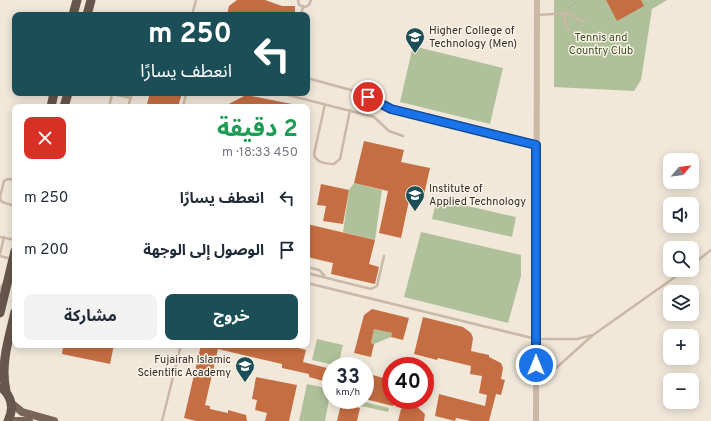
<!DOCTYPE html>
<html lang="ar">
<meta charset="utf-8">
<style>
:root{--surface:#fff;--page:#f2f2f3;--text:#1f2937;--muted:#747a83;--accent:#1c4e57}
body{margin:0;font-family:Overpass,"Noto Sans Arabic",sans-serif;background:var(--page);color:var(--text);direction:rtl;height:100vh;display:flex;flex-direction:column;font-size:15px;white-space:nowrap}
*{box-sizing:border-box;margin:0}
p{font-size:13px;color:var(--muted)}
.icon{flex:none;width:22px;height:22px;fill:none;stroke:currentColor;stroke-width:2;stroke-linecap:round;stroke-linejoin:round}
.map{position:relative;flex:1;overflow:hidden;direction:ltr}
.details{position:absolute;left:12px;top:104px;width:298px;height:244px;display:flex;flex-direction:column;background:var(--surface);border-radius:8px;box-shadow:0 2px 10px #0003;direction:rtl}
.details>*{flex:none}
.hud{position:absolute;left:12px;top:12px;width:298px;height:84px;border-radius:8px;box-shadow:0 2px 10px #0003;direction:rtl;background:#1c4e57;color:#fff;overflow:hidden}
.needle{width:26px;rotate:62deg}
.buttons{position:absolute;left:663px;top:153px;display:grid;gap:8px}
.buttons a{display:grid;place-items:center;width:36px;height:36px;border-radius:8px;background:var(--surface);box-shadow:0 2px 10px #0003;font-size:20px}
.speed{position:absolute;left:322px;top:357px;display:flex;gap:8px;font-size:20px;font-weight:700;text-align:center}
.speed>*{display:grid;place-content:center;width:52px;height:52px;border-radius:50%;background:var(--surface);box-shadow:0 2px 10px #0003;line-height:1}
.speed small{font-size:10px;font-weight:400}
.speed .limit{border:6px solid #d22;background:#fff;color:#111}
.pin{position:absolute;display:grid;place-items:center;width:34px;height:34px;color:#fff;margin:-17px;border:2px solid #fff;border-radius:50%;box-shadow:0 1px 4px #0007}
.me{position:absolute;width:44px;margin:-22px;rotate:0deg;stroke-linejoin:round;filter:drop-shadow(0 0 3px #0008)}
.turn{display:flex;align-items:center;gap:14px;height:84px;padding:0 12px;font-size:18px}
.turn .icon{width:52px;height:52px;stroke-width:2.5}
.turn b{display:block;font-size:28px;line-height:34px}
.round{display:grid;place-items:center;flex:none;width:42px;height:42px;border-radius:8px;background:var(--page)}
.overview{display:flex;align-items:center;justify-content:space-between;height:68px;padding:0 12px}
h1{font-size:24px;font-weight:700;line-height:30px;color:#1e9e55}
.button{display:flex;gap:8px;margin-top:auto;padding:8px 12px}
.button a{flex:1;height:46px;border-radius:8px;background:var(--accent);color:#fff;font-size:16px;font-weight:700;line-height:46px;text-align:center}
.button a+a{background:var(--page);color:var(--text)}
ul{padding:0;list-style:none}
li{display:flex;align-items:center;gap:12px;height:52px;padding:0 12px}
li div{flex:1}
li b{display:block;font-size:15px}
li em{font-style:normal}
.map>svg:first-child{display:block}
.green{fill:#b0c09a}
.building{fill:#c66e43}
.lines{fill:none;stroke-linecap:round;stroke-linejoin:round}
.path{stroke:#b5a390;stroke-width:1;stroke-dasharray:2 2;stroke-linecap:butt}
.service{stroke:#cab9a6;stroke-width:2.5}
.tertiary{stroke:#cab9a6;stroke-width:6}
.primary{stroke:#786558;stroke-width:8}
.trunk{stroke:#67564b;stroke-width:9}
.route-casing{stroke:#114b97;stroke-width:10}
.route{stroke:#1a73e8;stroke-width:7}
.labels{text-anchor:middle;dominant-baseline:central;stroke-width:3;stroke-linejoin:round;paint-order:stroke}
.poi-label{font-size:11px;fill:#352d27;stroke:#f9f2e6;text-anchor:start}
.park-label{font-size:11px;fill:#41542b;stroke:#f9f2e6}
</style>
<div class="map">
<svg width="711" height="421" viewBox="0 0 711 421">
<rect width="100%" height="100%" fill="#f1e8da"/>
<path class="green" d="M554,0h113l-15,9 -11,71 -7,11 -80,-4z
M413,46l90,22 -13,56 -90,-22z
M354,183l28,7 -7,50 -32,-8 6,-42z
M437,199l79,18 -4,20 -80,-18z
M421,232l100,23v21l-13,47 -104,-26z
M374,329l18,4 -1,4 -17,7 -3,-1z
M317,339l26,6 -5,21 -26,-6z
M307,384l24,5 -6,32h-26z
M344,400h12l33,8 -1,4 -44,-10z"/>
<path class="building" d="M237,0h28l17,6h13v9h-68l2,-9z
M606,0h35l3,6 -27,15z
M150,93h32l-4,14h-19l-12,-3z
M246,95l51,10 -1,2h-73z
M364,141l40,9 -3,12 29,6 -7,31 -13,-3 -9,42 -22,-5 9,-42 -34,-8z
M321,184l28,6 -6,34 -20,-3 3,-15 -9,-1z
M307,224l68,16 -6,24 10,3 -4,17 -44,-10 2,-11 -26,-6z
M372,309l37,9 -6,22 -12,-3 1,-4 -18,-4 -3,14 3,1 -3,13 -17,-4 10,-38z
M423,317l40,10 8,6 2,5 -2,13 18,4v2l12,6 2,5 -2,11 4,1 -4,15 -5,-1 -7,27h-18l-15,-3 -1,3 -20,-5 4,-22 46,12 2,-11 -8,-2 3,-17 -12,-2 1,-8 -33,-8 -1,2 -23,-6z
M71,345h43l-4,19 -48,-10 1,-7 7,1z
M201,345h73l12,3v-3l20,5 -3,12 28,7v14l-22,-6v-3l-27,-6v-4l-64,-15 -13,56 5,1v3l18,4v-3l18,5 1,6h-51l-12,-3z
M425,367l9,8 -3,14 -6,2z
M365,373l26,7v20h3l-1,6 -28,-7z
M256,377l41,8 -8,36h-24l2,-8 -12,-3 2,-10 -5,-1z
M341,404l19,4 -3,13h-20z
M414,404l11,10 -1,7h-26l3,-12z"/>
<g class="lines">
<path class="path" d="M568,8l11,-8"/>
<path class="service" d="M298,0l1,5 6,2 4,-2 2,-5
M564,13l1,10 4,7
M192,15l4,-15
M301,15l2,-8
M538,15l30,-2 16,9
M307,78l44,12 40,19 145,36
M280,93l94,24 15,14 14,5
M112,94l19,4
M325,104l-11,50c2,9 12,10 20,10l6,-5 10,-49
M109,107l3,-13
M128,107l4,-14
M183,107l3,-14
M0,197l4,-16 4,-2 7,1
M0,198l2,4 13,4
M13,205l2,-8
M0,237l15,3
M0,254l4,-17
M0,256l11,3
M692,265l19,-15
M307,267l12,3 5,5
M307,273l64,16 6,-3 7,-30
M307,283l229,56h41l16,-4
M0,290l2,-5
M537,385l56,-50 92,-65
M162,421l19,-76"/>
<path class="tertiary" d="M536,421l1,-421"/>
<path class="primary" d="M11,403l11,9 32,9
M12,421h17"/>
<path class="trunk" d="M73,15l4,-15
M87,15l4,-15
M51,107l3,-14
M64,107l4,-14
M0,313l15,-62
M2,388c10,9 12,21 6,33
M6,391c-6,-27 3,-53 9,-79"/>
</g>
<g class="lines">
<g class="route-casing">
<path id="route" d="M368,97l23,12 145,36v220"/>
</g>
<use href="#route" class="route"/>
</g>
<defs>
<g id="university-pin" transform="scale(1)"><path d="M0 17L-7.5 6A9.5 9.5 0 1 1 7.5 6Z" fill="#1c4e57" stroke="#f9f2e6"/><path d="M0-5L7-2L0 1L-7-2ZM-4 1L0 2.5L4 1V4Q0 6-4 4Z" fill="#fff"/></g>
<g id="school-pin" transform="scale(1)"><path d="M0 17L-7.5 6A9.5 9.5 0 1 1 7.5 6Z" fill="#1c4e57" stroke="#f9f2e6"/><path d="M0-5L7-2L0 1L-7-2ZM-4 1L0 2.5L4 1V4Q0 6-4 4Z" fill="#fff"/></g>
</defs>
<g fill-rule="evenodd">
<use href="#university-pin" x="415" y="37"/>
<use href="#university-pin" x="415" y="195"/>
<use href="#school-pin" x="245" y="366"/>
</g>
<g class="labels">
<g class="poi-label">
<text x="429" y="31">Higher College of<tspan x="429" dy="13">Technology (Men)</tspan></text>
<text x="429" y="189">Institute of<tspan x="429" dy="13">Applied Technology</tspan></text>
<text x="231" y="360" text-anchor="end">Fujairah Islamic<tspan x="231" dy="13">Scientific Academy</tspan></text>
</g>
<g class="park-label">
<text x="601" y="38">Tennis and<tspan x="601" dy="13">Country Club</tspan></text>
</g>
</g>
</svg>
<div class="buttons">
<a><svg class="needle" viewBox="-14 -14 28 28"><path d="M0-13l5 13h-10z" fill="#e53935"/><path d="M0 13l5-13h-10z" fill="#747a83"/></svg></a>
<a><svg class="icon" aria-label="sound" viewBox="0 0 24 24"><path d="M4 9h4l5-4v14l-5-4H4zM17 9q2 3 0 6"/></svg></a>
<a><svg class="icon" aria-label="search" viewBox="0 0 24 24"><circle cx="10" cy="10" r="6"/><path d="M15 15l6 6"/></svg></a>
<a><svg class="icon" aria-label="layers" viewBox="0 0 24 24"><path d="M12 4l9 5-9 5-9-5zM3 14l9 5 9-5"/></svg></a>
<a>+</a>
<a>−</a>
</div>
<div class="speed"><div>33<small>km/h</small></div><div class="limit">40</div></div>
<div class="pin" style="left:368px;top:97px;background:#d93025"><svg class="icon" aria-label="arrive" viewBox="0 0 24 24"><path d="M6 21V4h12l-3 4 3 4H6"/></svg></div>
<svg class="me" style="left:536px;top:365px" viewBox="-20 -20 40 40"><circle r="17" fill="#1a73e8" stroke="#fff" stroke-width="3"/><path d="M0-11L8 9 0 5-8 9z" fill="#fff"/></svg>
<div class="hud">
<div class="turn"><svg class="icon" aria-label="left" viewBox="0 0 24 24"><path d="M17 20v-9H6M10 6l-5 5 5 5"/></svg><div><b>250 m</b>انعطف يسارًا</div></div>
</div>
<section class="details">
<div class="overview"><div><h1>2 دقيقة</h1><p>450 m · 18:33</p></div><a class="round" style="background:#d93025;color:#fff"><svg class="icon" aria-label="close" viewBox="0 0 24 24"><path d="M6 6l12 12M18 6L6 18"/></svg></a></div>
<ul>
<li><svg class="icon" aria-label="left" viewBox="0 0 24 24"><path d="M17 20v-9H6M10 6l-5 5 5 5"/></svg><div><b>انعطف يسارًا</b></div><em>250 m</em></li>
<li><svg class="icon" aria-label="arrive" viewBox="0 0 24 24"><path d="M6 21V4h12l-3 4 3 4H6"/></svg><div><b>الوصول إلى الوجهة</b></div><em>200 m</em></li>
</ul>
<div class="button"><a>خروج</a><a>مشاركة</a></div>
</section>
</div>
